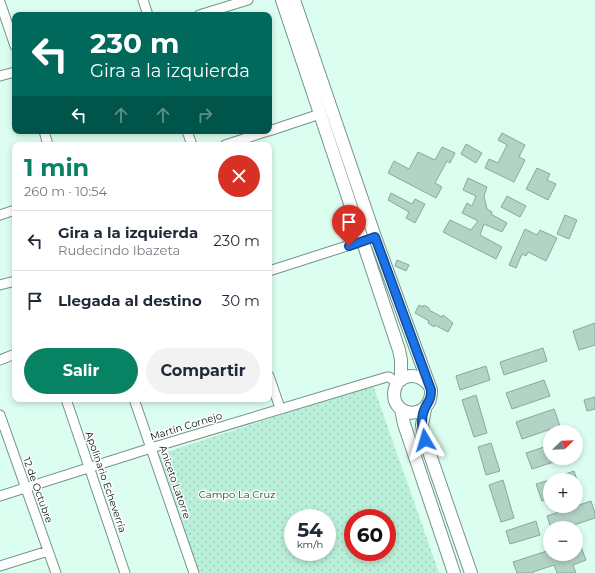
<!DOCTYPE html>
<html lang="es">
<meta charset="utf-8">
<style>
:root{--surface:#fff;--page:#f2f2f3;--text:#1f2937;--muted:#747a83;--line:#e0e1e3;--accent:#078262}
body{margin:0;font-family:Montserrat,sans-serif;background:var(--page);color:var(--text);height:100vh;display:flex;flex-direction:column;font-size:15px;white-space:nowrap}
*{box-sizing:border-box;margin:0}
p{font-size:13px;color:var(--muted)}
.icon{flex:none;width:22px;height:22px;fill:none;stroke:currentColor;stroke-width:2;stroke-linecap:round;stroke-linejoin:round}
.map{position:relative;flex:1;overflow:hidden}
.drawer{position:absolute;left:12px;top:142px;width:260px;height:260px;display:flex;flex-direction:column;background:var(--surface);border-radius:8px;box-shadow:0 2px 6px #0003}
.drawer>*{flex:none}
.guide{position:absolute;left:12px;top:12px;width:260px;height:122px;border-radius:8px;box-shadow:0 2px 6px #0003;background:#00695c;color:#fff;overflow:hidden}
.needle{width:26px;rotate:67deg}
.buttons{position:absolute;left:543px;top:425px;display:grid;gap:8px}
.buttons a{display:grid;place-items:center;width:40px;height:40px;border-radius:50%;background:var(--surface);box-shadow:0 2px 6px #0003;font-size:20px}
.speed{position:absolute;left:284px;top:509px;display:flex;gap:8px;font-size:20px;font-weight:700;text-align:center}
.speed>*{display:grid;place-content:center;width:52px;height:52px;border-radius:50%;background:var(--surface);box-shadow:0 2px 6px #0003;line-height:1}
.speed small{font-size:10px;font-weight:400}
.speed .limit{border:6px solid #d22;background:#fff;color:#111}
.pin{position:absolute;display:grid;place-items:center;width:34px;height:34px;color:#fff;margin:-41px -17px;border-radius:50% 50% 50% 0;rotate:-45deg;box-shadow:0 0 4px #0007}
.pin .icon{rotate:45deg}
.me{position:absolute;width:44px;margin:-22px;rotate:353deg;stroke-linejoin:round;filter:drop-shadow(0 0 3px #0008)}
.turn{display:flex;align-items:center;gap:14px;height:84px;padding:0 12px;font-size:18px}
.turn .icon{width:52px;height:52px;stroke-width:2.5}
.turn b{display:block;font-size:28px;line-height:34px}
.lanes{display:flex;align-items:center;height:38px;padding:0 12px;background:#0003;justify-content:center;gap:20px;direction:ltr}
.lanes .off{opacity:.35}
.round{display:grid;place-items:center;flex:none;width:42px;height:42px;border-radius:21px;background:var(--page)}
.head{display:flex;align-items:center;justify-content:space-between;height:68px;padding:0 12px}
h1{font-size:24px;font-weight:700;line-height:30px;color:var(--accent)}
.button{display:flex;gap:8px;margin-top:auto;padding:8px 12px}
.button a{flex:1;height:46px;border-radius:24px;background:var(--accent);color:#fff;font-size:16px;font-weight:700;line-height:46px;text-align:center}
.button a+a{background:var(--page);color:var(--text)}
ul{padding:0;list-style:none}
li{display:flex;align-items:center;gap:12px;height:60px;padding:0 12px;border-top:1px solid var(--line)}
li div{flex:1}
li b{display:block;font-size:15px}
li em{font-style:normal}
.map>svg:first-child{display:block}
.park{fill:url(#park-dots);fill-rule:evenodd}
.building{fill:#b2d3c5;stroke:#88a89b}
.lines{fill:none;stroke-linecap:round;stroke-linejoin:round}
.minor-casing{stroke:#759487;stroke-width:11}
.major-casing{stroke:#759487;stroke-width:14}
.minor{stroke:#fff;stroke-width:9}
.major{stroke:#fff;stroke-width:12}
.route-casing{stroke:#114b97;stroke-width:10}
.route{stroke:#1a73e8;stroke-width:7}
.labels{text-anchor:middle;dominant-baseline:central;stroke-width:3;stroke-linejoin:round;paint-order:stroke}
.street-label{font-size:10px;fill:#08140f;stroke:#fff}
.park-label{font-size:10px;fill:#10392b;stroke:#fff}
</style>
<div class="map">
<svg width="595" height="573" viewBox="0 0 595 573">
<defs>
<pattern id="park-dots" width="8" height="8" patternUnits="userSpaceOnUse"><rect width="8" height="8" fill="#baefd9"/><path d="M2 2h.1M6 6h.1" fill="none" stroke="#9eccb9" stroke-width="1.8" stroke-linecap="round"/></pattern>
</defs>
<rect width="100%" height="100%" fill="#dcfef0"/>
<path class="park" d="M373,385l66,188h-240l-42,-118zM293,518h34v34h-34zM353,518h34v34h-34z"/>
<path class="building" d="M502,133l23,12 -6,12 6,3 -11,22 -29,-14 4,-9 9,4 9,-18 -9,-5z
M466,144l16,9 -6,10 -15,-9z
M442,147l13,6 -5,10 -3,-2 -12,22 7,4 -6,11 -48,-25 6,-12 15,8 9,-17 17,8z
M537,168l13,6 -3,6 9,4 -8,16 -22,-11z
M468,178l19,9 -3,9 3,13 5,3 -1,2 16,9 -5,9 -18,-8 -4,11 22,12 -6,12 -53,-27 7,-12 21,10 7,-9 -16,-8 5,-10 5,3 4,-10 -13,-6z
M391,193l21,11 3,-5 10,5 -10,19 -9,-5 3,-6 -21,-12z
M507,196l19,10 -6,11 -19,-10z
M565,215l12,5 -8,19 -12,-5z
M525,229l12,6 3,-5 17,8 -11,23 -18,-9 -2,4 -4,-2 -6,14 -7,-3z
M397,260l12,5 -3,6 -11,-5z
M419,305l4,2 1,-2 5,3v2l13,7 1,-2 10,8 -5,9 -13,-7 -1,2 -6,-4 1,-2 -14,-8z
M595,323v22l-16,5 -6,-19z
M543,348l4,13 -43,14 -4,-13z
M486,366l4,14 -30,10 -4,-14z
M544,380l6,16 -38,13 -6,-16z
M476,395l11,38 -13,4 -12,-37z
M595,397v12l-8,2 -3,-11z
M554,409l6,17 -38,13 -6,-17z
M491,443l9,28 -14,4 -8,-28z
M550,445v13l13,1 -31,10 -6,-16z
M574,471l3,9h-26v-1z
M503,480l11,38 -13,4 -12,-37z
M550,480v18l-8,3 -6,-17z
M591,501l4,12v5l-30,10h-14l-4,-12z
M536,521l4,14 -30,9 -4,-13z
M581,547l5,13 -13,5 3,8h-19l-3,-8 -21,7v1h-16l-4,-11 37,-12v4h26v-5z"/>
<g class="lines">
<g class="minor-casing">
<path id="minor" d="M143,0l5,15
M0,2l15,44
M199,15l49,-15
M0,76l15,-4
M44,131l4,14
M187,131l5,14
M269,131l51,-17
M225,145l43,-14
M0,215l15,-5
M269,271l106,-34
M0,285l15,-4
M0,360l15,-6
M269,376l11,32
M66,399l59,174
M134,399l60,174
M0,415l56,158
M0,496l151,-48 236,-71h2l9,6
M0,566l48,-15"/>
</g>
<g class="major-casing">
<path id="major" d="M282,0l117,350 2,10v20
M294,0l81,237 56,153c1,30 -37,29 -37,4 1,-20 22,-23 34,-10
M401,409l3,15 50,149
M425,409l-3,16 3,15 46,133"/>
</g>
<use href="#minor" class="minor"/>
<use href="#major" class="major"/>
</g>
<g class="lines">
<g class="route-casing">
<path id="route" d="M349,246l26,-9 56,153c0,10 -2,10 -6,18 -5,10 -3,22 0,32"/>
</g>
<use href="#route" class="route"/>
</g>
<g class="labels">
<g class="street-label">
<text transform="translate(186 426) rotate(-17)">Martín Cornejo</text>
<text transform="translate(106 482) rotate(71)">Apolinario Echeverría</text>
<text transform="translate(175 482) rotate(71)">Aniceto Latorre</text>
<text transform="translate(38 490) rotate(70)">12 de Octubre</text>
</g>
<g class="park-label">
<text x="237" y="494">Campo La Cruz</text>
</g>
</g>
</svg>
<div class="buttons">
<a><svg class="needle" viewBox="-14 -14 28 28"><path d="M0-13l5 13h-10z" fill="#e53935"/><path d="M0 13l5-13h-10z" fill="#747a83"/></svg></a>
<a>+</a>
<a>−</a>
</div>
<div class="speed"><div>54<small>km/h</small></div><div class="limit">60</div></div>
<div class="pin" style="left:349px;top:246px;background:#d93025"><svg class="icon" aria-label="arrive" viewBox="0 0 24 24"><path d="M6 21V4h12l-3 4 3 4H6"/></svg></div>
<svg class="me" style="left:425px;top:440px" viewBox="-20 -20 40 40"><path d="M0-17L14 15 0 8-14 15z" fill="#1a73e8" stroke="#fff" stroke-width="4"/></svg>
<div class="guide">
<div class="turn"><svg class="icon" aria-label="left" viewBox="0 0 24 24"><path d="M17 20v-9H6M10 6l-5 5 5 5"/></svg><div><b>230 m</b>Gira a la izquierda</div></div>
<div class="lanes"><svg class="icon" aria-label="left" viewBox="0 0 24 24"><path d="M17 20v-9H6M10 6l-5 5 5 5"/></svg><svg class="icon off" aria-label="ahead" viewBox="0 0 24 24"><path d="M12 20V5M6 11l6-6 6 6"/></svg><svg class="icon off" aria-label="ahead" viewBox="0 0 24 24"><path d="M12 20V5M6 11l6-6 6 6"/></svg><svg class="icon off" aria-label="right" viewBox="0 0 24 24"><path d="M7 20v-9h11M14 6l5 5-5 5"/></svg></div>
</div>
<section class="drawer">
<div class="head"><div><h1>1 min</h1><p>260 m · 10:54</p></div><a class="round" style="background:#d93025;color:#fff"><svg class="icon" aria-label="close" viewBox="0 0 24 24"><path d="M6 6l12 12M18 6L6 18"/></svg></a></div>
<ul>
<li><svg class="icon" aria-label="left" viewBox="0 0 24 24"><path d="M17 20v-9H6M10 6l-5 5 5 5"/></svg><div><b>Gira a la izquierda</b><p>Rudecindo Ibazeta</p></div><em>230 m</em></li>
<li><svg class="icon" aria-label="arrive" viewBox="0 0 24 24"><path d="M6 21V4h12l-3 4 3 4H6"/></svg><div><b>Llegada al destino</b></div><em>30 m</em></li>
</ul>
<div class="button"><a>Salir</a><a>Compartir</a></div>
</section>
</div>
